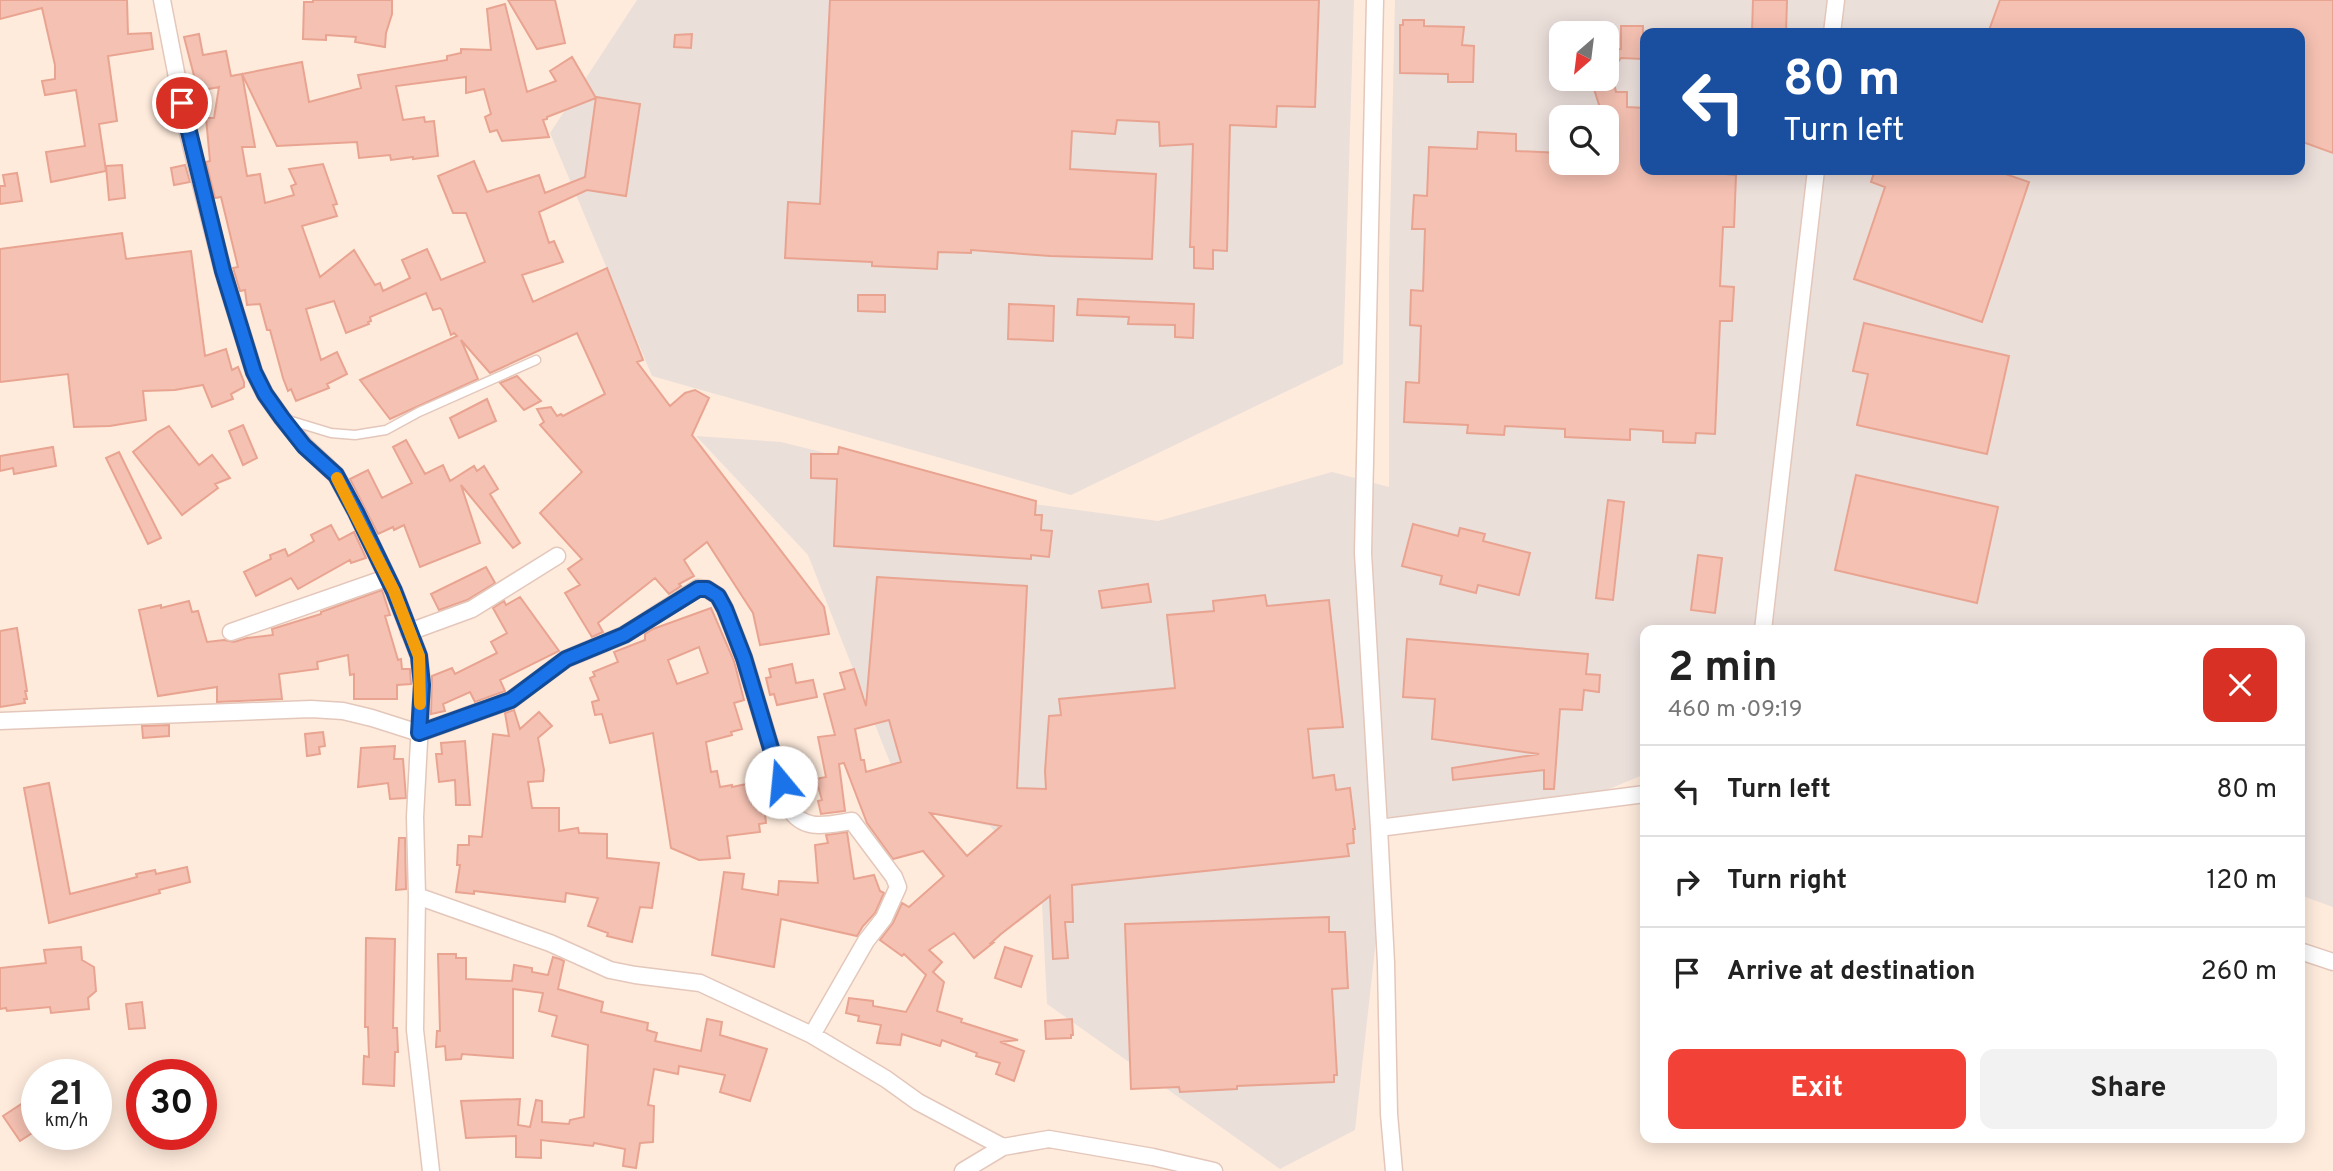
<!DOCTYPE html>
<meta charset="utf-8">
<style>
:root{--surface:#fff;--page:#f2f2f2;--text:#222;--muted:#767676;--line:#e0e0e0;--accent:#f24137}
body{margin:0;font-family:Overpass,sans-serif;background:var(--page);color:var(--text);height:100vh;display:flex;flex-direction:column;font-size:26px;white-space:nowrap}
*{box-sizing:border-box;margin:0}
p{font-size:23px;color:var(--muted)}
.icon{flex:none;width:38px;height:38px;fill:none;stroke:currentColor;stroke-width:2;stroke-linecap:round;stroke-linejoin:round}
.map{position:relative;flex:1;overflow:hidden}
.panel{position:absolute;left:1640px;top:625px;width:665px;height:518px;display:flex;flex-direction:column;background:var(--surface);border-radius:14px;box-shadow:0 4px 18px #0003}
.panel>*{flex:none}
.banner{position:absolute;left:1640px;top:28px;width:665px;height:147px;border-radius:14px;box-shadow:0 4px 18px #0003;background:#1a4fa0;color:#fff;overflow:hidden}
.needle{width:46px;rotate:208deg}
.tools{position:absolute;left:1549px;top:21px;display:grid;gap:14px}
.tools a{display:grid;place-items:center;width:70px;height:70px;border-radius:14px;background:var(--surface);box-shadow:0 4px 18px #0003;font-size:35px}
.speed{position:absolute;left:21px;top:1059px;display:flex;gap:14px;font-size:35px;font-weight:700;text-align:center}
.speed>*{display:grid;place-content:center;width:91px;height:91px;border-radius:50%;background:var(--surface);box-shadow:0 4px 18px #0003;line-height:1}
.speed small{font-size:18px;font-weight:400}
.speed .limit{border:10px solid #d22;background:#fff;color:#111}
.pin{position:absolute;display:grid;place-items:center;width:60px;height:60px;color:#fff;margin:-30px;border:4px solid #fff;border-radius:50%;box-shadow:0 2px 7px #0007}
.me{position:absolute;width:77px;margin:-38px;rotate:343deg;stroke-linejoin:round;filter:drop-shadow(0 0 5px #0008)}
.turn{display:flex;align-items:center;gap:24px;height:147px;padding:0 28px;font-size:32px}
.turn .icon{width:91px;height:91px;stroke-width:2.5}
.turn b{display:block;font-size:49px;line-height:60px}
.round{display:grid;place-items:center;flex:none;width:74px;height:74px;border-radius:14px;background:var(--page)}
.overview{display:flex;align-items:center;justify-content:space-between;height:119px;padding:0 28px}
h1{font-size:42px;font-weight:700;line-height:52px}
.primary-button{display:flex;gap:14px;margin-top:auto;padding:14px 28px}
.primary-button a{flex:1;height:80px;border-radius:14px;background:var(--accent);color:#fff;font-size:28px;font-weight:700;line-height:80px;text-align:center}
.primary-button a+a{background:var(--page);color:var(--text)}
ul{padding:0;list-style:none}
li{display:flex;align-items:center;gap:21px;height:91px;padding:0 28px;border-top:2px solid var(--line)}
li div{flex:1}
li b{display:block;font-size:26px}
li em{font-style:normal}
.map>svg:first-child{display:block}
.industrial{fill:#ebdfda;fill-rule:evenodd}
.building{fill:#f5c1b2;stroke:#e9a491;stroke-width:2;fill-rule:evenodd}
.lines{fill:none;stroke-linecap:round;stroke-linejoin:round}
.service-casing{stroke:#e4c7bb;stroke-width:11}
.minor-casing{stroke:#e4c7bb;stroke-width:19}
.service{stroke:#fff;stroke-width:8}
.minor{stroke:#fff;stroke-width:16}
.route-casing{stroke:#114b97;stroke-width:18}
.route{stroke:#1a73e8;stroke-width:12}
.slow{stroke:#f59e0b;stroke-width:12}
</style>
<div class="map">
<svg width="2333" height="1171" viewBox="0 0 2333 1171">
<rect width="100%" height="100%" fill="#feebdc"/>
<path class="industrial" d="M637,0h717l-11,364 -272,131 -419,-119 -102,-243z
M1395,0h938v907l-33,-12v-265h-655v144l-74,31 -183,26 -33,299 -75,39 -233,-165 -6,-121 -51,-57 -82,-18 -100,-253 -112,-119 85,6 246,61 131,18 174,-49 57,15v-217zM1561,33h45v46h-45zM1645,33h655v137h-655zM1561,117h45v46h-45z"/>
<path class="building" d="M0,0h127l1,34 23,-1 2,16 -45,7 9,65 -18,3 7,47 -55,11 -5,-30 39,-6 -9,-56 -31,5 -3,-14 13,-2v-14l-13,-57 -42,11z
M313,0h79v14l-6,19 -1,14 -30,-5 1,-5 -30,-2v5l-23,-1 1,-37h9z
M508,0h47l10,43 -28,6z
M830,0h489l-4,107 -38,-1 -1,21 -46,-2 -3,126 -14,-1v19l-19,-1v-21h-4l3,-103 -33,2 -1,-24 -42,-2 -2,14 -43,-3 -2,38 86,5 -4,85 -102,-3 -79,-6v3l-33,-1 -1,17 -65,-3v-4l-87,-4 3,-56 32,2z
M1753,0h34l-1,33h-34z
M2000,0h333v153l-33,-12v-108h-312z
M505,4l22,88 29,-11 -6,-10 22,-14 24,41 -49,19v2l-4,1 6,17 -47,4 -5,-11 -7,2 -5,-15 6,-3 -7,-25 -18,4v-16l-70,9 7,34 21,-3 1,5 9,-1 4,35 -25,3v-2l-22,3 -1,-5 -31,3 -2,-16 -80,4 -35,-72 60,-12 7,40 52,-14 -3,-13 89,-15v-4l14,-3v-4l30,1 -4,-41z
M1403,20h21v6l40,1 -2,18 12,1 -1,36h-25v-8l-48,-1v-48h3z
M1621,26h22v33l-22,-1 -15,20v-28l15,-1z
M199,34l4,21 23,-4 5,25 11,-2 13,73h-13l5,29 13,-2 5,29 29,-8 -3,-9 5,-2 -7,-15 34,-5 14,40 -4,1 4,11 -35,10 18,51 34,-27 21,35 5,-2 3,8 27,-13 -8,-18 25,-11 14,31 44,-18 -19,-49h-13l-15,-37 36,-15 13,31 52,-17 6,18 40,-16 11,-80 44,7 -14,92 -39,-6 -48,22 10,31 5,-2 9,21 -41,13 11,27 74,-34 36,92 -6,2 33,44 15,-13 10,-3 14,8 -17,37 132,172 5,27 -69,11 -7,-32 -46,-71 -23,18 10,16 -15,8 2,2 -12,8 -14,-16 -57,45 5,9 -11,5 -27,-44 15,-8 -12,-16 14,-10 -42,-46 42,-41 -42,-47 4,-3 -7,-13 14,-2 6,9 4,-2 2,2 42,-22 -28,-61 -87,40 -29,-33 17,39 -88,40 -30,-39 97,-44 -3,-3 -3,2 -9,-25 -2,-2 -7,2 -7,-17 -56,24 1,4 -3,1 1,2 -23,9 -12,-32 -28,8 15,51 16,-8 10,22 -20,10 2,4 -33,13 -5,-12 -3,2 -5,-13 -13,-48h-3l-7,-26 -13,1 -2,-15 -5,1 -7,-23 5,-1 -17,-70 -6,1 -9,-36 4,-1 -4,-43h8l5,-31 -21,4 -14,-54z
M692,34l-1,14 -17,-1 1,-12z
M1595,79h18l3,13h11v15l18,1v62h81v4l10,1 -2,52h-11l-3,59 14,1 -2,34h-12l-5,113 -19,-1 -1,10 -32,-1v-11l-33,-2v11l-65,-3v-8l-60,-3 -1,9 -37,-2 1,-8 -64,-3 2,-40 13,1 2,-57 -11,-1 1,-35 12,1 2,-62h-13l2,-34 13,1 2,-49 48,2 1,-17 38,2v17l45,2v10h45v-46h-3l-10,-31z
M122,165l3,33 -16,2 -3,-34z
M185,165l5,17 -16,3 -3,-17z
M1875,170h119l35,12 -47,140 -128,-43 31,-92 -14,-5z
M17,173l5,28 -22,3v-18h5l-2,-11z
M122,233l4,26 65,-8 14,105 21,-7 6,21 6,-3 6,15v5l-13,7 2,5 -21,8 -9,-22 -28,5 -32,1 3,29 -36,6 -36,1 -6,-53 -68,8v-133z
M858,295h27v17l-27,-1z
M1078,299l116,5 -1,34 -18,-1v-12l-47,-1 1,-7 -52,-2z
M1009,304l45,2 -1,35 -45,-2z
M1864,323l145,33 -22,98 -130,-29 11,-51 -15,-3z
M517,376l24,25 -17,9 -24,-27z
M487,399l9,22 -37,17 -9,-20z
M243,425l14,33 -14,7 -14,-34z
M169,426l30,39 13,-10 18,23 -15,6 3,4 -36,27 -49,-63 25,-20z
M406,440l19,34 18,-9 7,16 24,-15 3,5 7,-5 14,23 -8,5 30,49 -7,5 -52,-63 19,58 -60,24 -16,-42 -10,5 -1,-3 -15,7 -28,-55 18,-9 14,28 30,-15 -19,-36z
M53,447l3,19 -42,8 -1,-6 -13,3v-15z
M839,447l197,54 -1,14h7l-1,15 11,1 -3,26 -18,-2v4l-197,-13 3,-67 -26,-1v-24h27z
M119,452l42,86 -13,6 -42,-86z
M1856,475l142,32 -21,96 -142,-33z
M1608,500l16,2 -11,98 -17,-2z
M1413,524l45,12 2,-8 25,6 -2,7 47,12 -11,42 -41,-10 -2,8 -36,-9 2,-8 -40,-10z
M331,525l8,15 15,-8 12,26 -15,5 -1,-3 -52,29 -7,-11 -35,18 -12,-24 27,-13 -1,-4 15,-6 3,7 26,-15 -3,-6z
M1698,555l24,3 -7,55 -24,-3z
M486,567l9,16 -28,17 -28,10 -8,-16z
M877,577l150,9 -10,202 29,1 -1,-18 4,-55 12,-1 -2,-16 116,-11 -8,-73 47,-4 -1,-10 52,-6 2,11 62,-6 14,127 -35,2 5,49 21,-3 2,15 14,-2 5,41h-2l1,14 -7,1 2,12 -277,29 1,37h-8l3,36 -15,1 -3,-63 -49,38 -10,9h2l-19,15 -20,-25 -25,17 13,12 -9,10 11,10 -7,29 25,8 -1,3 57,18 -18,2 24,9 -10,30 -18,-7 4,-11 -24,-7 1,-3 -35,-13 -2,6 -38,-12 -2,11 -23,-2 4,-18 -23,-4 1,-5 -13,-3 3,-15 24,3v5l33,6 20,-37 -22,-21 -2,2 -22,-16 13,-17 9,-20 7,4 35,-31 -21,-25 -30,8 -26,-36 -23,-60 -5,1 6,47 -24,3 -3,-13 4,-1 -6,-21 10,-2 -8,-40 17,-2 -11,-41 21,-5 -5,-16 14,-4 12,37zM889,720l12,42 -35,10 -2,-12h-3l-6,-31zM930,813l71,13 -34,30z
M1148,584l3,18 -49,6 -3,-17z
M382,590l8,25 -5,1 13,44 3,-1 1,10h8l1,15 -14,1v14h-43v-25l-4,1 -2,-20 -31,7 1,7 -39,5 3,25 -65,3v-15l-59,9 -19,-86 22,-5v3l28,-7 3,11 6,-1 9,31 17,-2 10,2 13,-4 26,-3 -1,-6 49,-15v-2z
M520,597l39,54 -59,29 5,11 -30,11 -5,-10 -27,12 2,7 -14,3 1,-38 20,-8 3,6 42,-21 -6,-11 16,-9 -14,-25 11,-7 2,4z
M711,608l23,53 10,39 -10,3 8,26 -11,3 1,3 -26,7 5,30 6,-1 3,16 12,-2v2l29,-6 5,42 -7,1 1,8 -33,4 3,22 -31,2 -28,-12 -18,-115 -43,10 -8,-29 -7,1 -3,-13 7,-2 -9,-22 5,-2 -2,-4 25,-10 -4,-10 31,-12v-6l8,-5zM699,647l9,26 -31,11 -9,-24z
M17,628l10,63h-2l2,8h-3l1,4 -25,4v-76z
M1407,639l181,15 -2,20 14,1 -1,17 -15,-2 -2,20 -22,-1 -6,80h-10v-19l-91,10 -1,-12 87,-14 -107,-15 3,-40 -32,-2z
M792,664l4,19 17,-3 4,17 -40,8 -3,-11 -4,1 -4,-17 5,-1 -2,-8z
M514,710l6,19 19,-17 13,14 -14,12 6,32 -1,11 -15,1 4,26h27v23l19,-3 1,5 28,1v24l52,5 -7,45 -12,-1 -8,35 -25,-6 1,-3 -20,-7 10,-28 -32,-5 -1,9 -91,-11v3l-18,-2 4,-27h-3l1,-20h11v-9l13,1 11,-103 16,2 -4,-23z
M169,725v11l-26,2 -1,-12z
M323,732l2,14 -6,1 1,7 -13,2 -2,-22z
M465,741l5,64h-14l-1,-25 -16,2 -3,-28h6l-1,-11z
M395,746l-1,13h9l3,39 -16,1 -2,-16 -30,4 3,-39z
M49,783l21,111 67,-17 -1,-3 19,-4 1,4 31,-7 3,15 -31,8 1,3 -111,30 -25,-135z
M847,832l7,47 20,-4 6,16 4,2 -9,20 -12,13 -6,10 -76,-17 -7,48 -62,-12 12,-83 20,2 -2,15 36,6 1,-14 39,2 -3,-38 13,-2 -2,-8z
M399,838h6l1,51 -10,1z
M1329,917v15h16l3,56 -16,1 5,86h-3v7l-97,4v3l-57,3 -1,-5 -48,2 -6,-165z
M366,938l29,1 -2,89h4l1,24h-3l-1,34 -31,-2 1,-28 5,1 -1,-30h-3z
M81,947l1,13 12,7 2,24 -8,7 1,11 -38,4 -1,-6 -43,4 -1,-3 -6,1v-41l46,-5 -2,-13z
M1005,947l27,9 -11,31 -26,-9z
M438,954h18v4h10v21l46,2 2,-16 18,3v4l16,3 5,-18 7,2 4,2 -6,28 45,13 -2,10 47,11 -1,7 10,3 -2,8 46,10 6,-32 15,3 -2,13 47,14 -17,52 -30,-9 5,-17 -46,-9 -1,8 -24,-5 -6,36 6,1 -1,36 -13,1 -4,25 -13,-2 2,-17 -31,-6 -1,3 -52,-6v18l-25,-1v-21l-50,2 -5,-37 59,-2 -2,26 12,2 6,-27 6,1v21l27,2 1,-4 14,-3 4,-72 -36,-9 5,-20 -18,-5 4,-18 -30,-4v69l-51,-4 -1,5 -15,1 -1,-14 -9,1 1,-16h3z
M142,1002l3,26 -16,1 -3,-25z
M1072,1019l1,16h-2v3l-25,1 -1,-18z
M23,1103l14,21v6l-17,11 -17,-25z"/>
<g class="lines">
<g class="service-casing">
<path id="service" d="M285,419l46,14 24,2 31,-5 33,-18 117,-52"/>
</g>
<g class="minor-casing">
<path id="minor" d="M162,0l25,129 36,142 31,101 11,22 17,24 23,28 31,29 20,37 38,79 25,65 3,29 -7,132 2,79 -2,134 16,141
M1375,0l-12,553 16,275 7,135 3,151 5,57
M1832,33l4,-33
M1763,630l53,-460
M231,632l155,-54
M409,632l63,-23 85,-53
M0,721l311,-12 32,2 29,7 47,15 92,-33 55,-41 58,-24 74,-47 9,1 11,7 7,13 19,49 45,150c15,24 37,17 63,13l42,56 4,10 -14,31 -18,23 -54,94
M1379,828l266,-34
M417,896l133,47 60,27 25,5 65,8 112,52 74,44 32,23 85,45 -40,24
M2300,951l33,11
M1003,1147l46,-8 104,18 61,14"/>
</g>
<use href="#service" class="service"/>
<use href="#minor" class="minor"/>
</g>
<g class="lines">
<g class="route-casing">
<path id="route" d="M182,103l41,168 31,101 11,22 17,24 22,28 32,29 20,37 38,79 25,65 3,29 -3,48 92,-33 55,-41 58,-24 74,-46h9l11,7 7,13 19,49 37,124"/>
</g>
<use href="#route" class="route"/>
<path class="slow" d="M337,478l57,113 25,65 1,48"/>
</g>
</svg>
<div class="tools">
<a><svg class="needle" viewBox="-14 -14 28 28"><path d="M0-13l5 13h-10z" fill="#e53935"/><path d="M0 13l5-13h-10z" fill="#767676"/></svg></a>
<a><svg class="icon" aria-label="search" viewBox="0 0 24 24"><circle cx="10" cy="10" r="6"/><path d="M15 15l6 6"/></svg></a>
</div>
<div class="speed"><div>21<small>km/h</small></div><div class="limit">30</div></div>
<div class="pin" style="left:182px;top:103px;background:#d93025"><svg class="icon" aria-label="arrive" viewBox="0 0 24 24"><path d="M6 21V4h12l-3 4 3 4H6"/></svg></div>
<svg class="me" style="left:781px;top:782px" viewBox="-20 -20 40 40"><circle r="19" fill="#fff"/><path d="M0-13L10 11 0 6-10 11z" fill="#1a73e8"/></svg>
<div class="banner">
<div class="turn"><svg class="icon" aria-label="left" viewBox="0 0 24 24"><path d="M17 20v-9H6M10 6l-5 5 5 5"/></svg><div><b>80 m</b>Turn left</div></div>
</div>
<section class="panel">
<div class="overview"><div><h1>2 min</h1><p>460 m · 09:19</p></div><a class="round" style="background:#d93025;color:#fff"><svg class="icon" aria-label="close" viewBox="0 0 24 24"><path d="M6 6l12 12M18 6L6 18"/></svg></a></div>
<ul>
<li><svg class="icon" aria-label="left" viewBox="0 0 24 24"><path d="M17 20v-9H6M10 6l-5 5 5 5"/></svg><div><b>Turn left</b></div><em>80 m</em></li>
<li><svg class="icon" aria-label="right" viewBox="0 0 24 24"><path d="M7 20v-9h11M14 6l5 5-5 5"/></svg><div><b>Turn right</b></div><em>120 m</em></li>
<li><svg class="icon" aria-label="arrive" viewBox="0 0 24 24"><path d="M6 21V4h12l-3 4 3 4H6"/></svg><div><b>Arrive at destination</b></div><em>260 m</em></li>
</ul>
<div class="primary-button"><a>Exit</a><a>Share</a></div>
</section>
</div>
